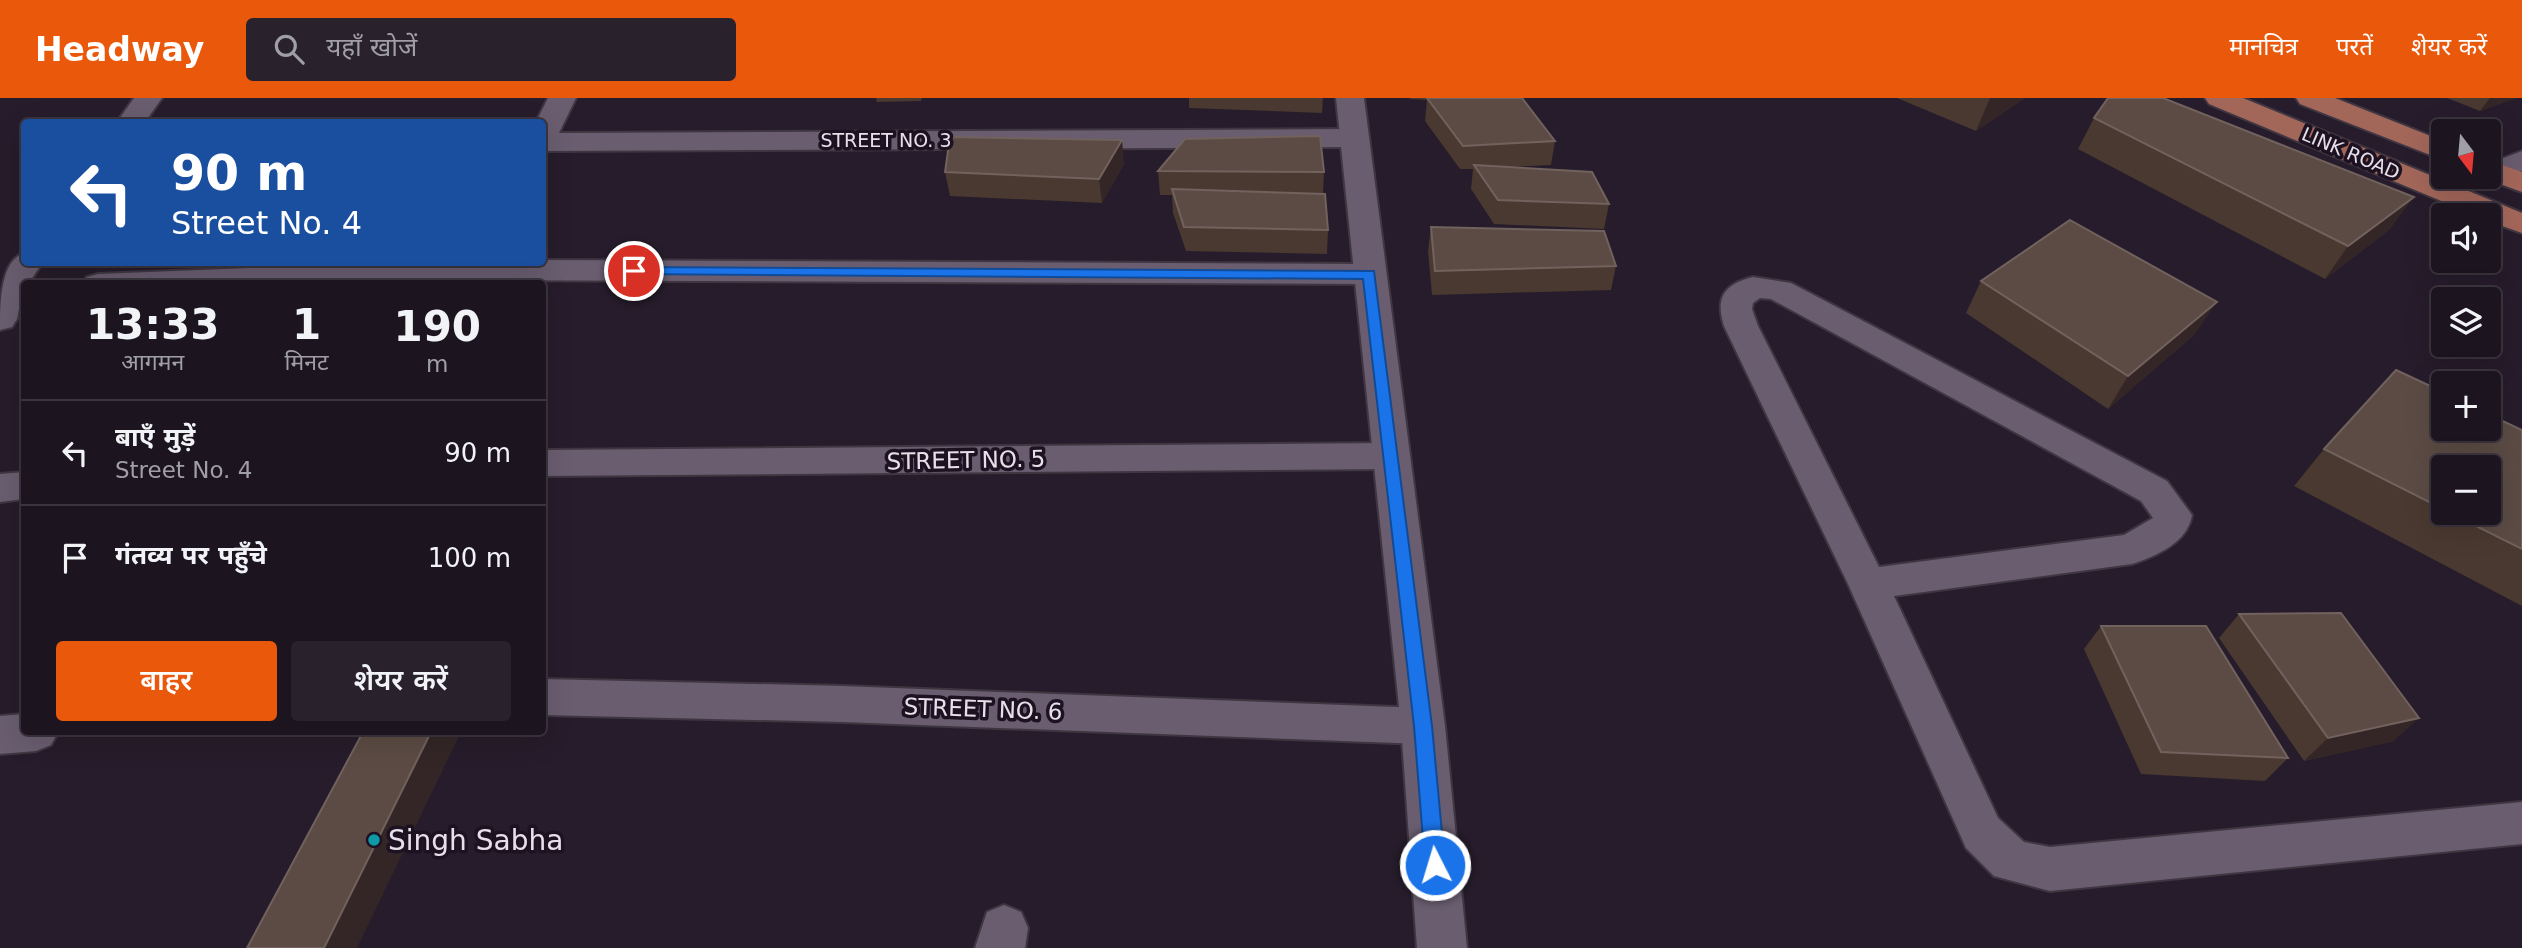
<!DOCTYPE html>
<html lang="hi">
<meta charset="utf-8">
<style>
:root{--surface:#1c1520;--page:#29222d;--text:#f1f3f6;--muted:#a09fa5;--line:#3a343e;--accent:#ea580c}
body{margin:0;font-family:"DejaVu Sans","Noto Sans Devanagari",sans-serif;background:var(--page);color:var(--text);height:100vh;display:flex;flex-direction:column;font-size:26px;white-space:nowrap}
*{box-sizing:border-box;margin:0}
p{font-size:23px;color:var(--muted)}
.icon{flex:none;width:38px;height:38px;fill:none;stroke:currentColor;stroke-width:2;stroke-linecap:round;stroke-linejoin:round}
.map{position:relative;flex:1;overflow:hidden}
.drawer{position:absolute;left:21px;top:182px;width:525px;height:455px;display:flex;flex-direction:column;background:var(--surface);border-radius:7px;box-shadow:0 7px 28px #0002,0 0 0 2px var(--line)}
.drawer>*{flex:none}
.guide{position:absolute;left:21px;top:21px;width:525px;height:147px;border-radius:7px;box-shadow:0 7px 28px #0002,0 0 0 2px var(--line);background:#1a4fa0;color:#fff;overflow:hidden}
.needle{width:46px;rotate:164deg}
.fabs{position:absolute;left:2431px;top:21px;display:grid;gap:14px}
.fabs a{display:grid;place-items:center;width:70px;height:70px;border-radius:7px;background:var(--surface);box-shadow:0 7px 28px #0002,0 0 0 2px var(--line);font-size:35px}
.pin{position:absolute;display:grid;place-items:center;width:60px;height:60px;color:#fff;margin:-30px;border:4px solid #fff;border-radius:50%;box-shadow:0 2px 7px #0007}
.me{position:absolute;width:77px;margin:-38px;rotate:355deg;stroke-linejoin:round;filter:drop-shadow(0 0 5px #0008)}
.turn{display:flex;align-items:center;gap:24px;height:147px;padding:0 35px;font-size:32px}
.turn .icon{width:91px;height:91px;stroke-width:2.5}
.turn b{display:block;font-size:49px;line-height:60px}
.eta{display:flex;justify-content:space-evenly;align-items:center;height:119px;text-align:center}
.eta b{font-size:42px;font-weight:600;line-height:49px}
.button{display:flex;gap:14px;margin-top:auto;padding:14px 35px}
.button a{flex:1;height:80px;border-radius:7px;background:var(--accent);color:#fff;font-size:28px;font-weight:600;line-height:80px;text-align:center}
.button a+a{background:var(--page);color:var(--text)}
ul{padding:0;list-style:none}
li{display:flex;align-items:center;gap:21px;height:105px;padding:0 35px;border-top:2px solid var(--line)}
li div{flex:1}
li b{display:block;font-size:26px}
li em{font-style:normal}
header{display:flex;align-items:center;gap:42px;box-sizing:border-box;height:98px;padding:0 35px;background:var(--accent);color:#fff}
header strong{font-size:33px}
nav{display:flex;gap:38px;margin-inline-start:auto;font-size:24px}
.search{width:490px;height:63px;background:var(--page);display:flex;align-items:center;gap:18px;box-sizing:border-box;padding:0 24px;border-radius:7px;color:var(--muted);font-size:26px}
.map>svg:first-child{display:block}
.lines{fill:none;stroke-linecap:round;stroke-linejoin:round}
.street-casing{stroke:#3f3642;stroke-width:4}
.secondary-casing{stroke:#3f3642;stroke-width:4}
.primary-casing{stroke:#3f3642;stroke-width:4}
.street{fill:#695d6f;fill-rule:evenodd}
.secondary{fill:#695d6f;fill-rule:evenodd}
.primary{fill:#a3675a;fill-rule:evenodd}
.wall{fill:#4a3930;fill-rule:evenodd}
.shaded-wall{fill:#342626}
.building{fill:#5b4b44;stroke:#71625e;stroke-width:2}
.route{fill:#1a73e8;stroke:#114b97;stroke-width:2}
.culture-dot{fill:#0f9aa8;stroke:#1d1221;stroke-width:2.5}
.labels{text-anchor:middle;dominant-baseline:central;stroke-width:7;stroke-linejoin:round;paint-order:stroke}
.far-street-label{font-size:19px;fill:#e7e0ea;stroke:#1d1221}
.street-label{font-size:23px;fill:#e7e0ea;stroke:#1d1221}
.near-poi-label{font-size:28px;fill:#e7e0ea;stroke:#1d1221;text-anchor:start}
</style>
<header>
<strong>Headway</strong>
<div class="search"><svg class="icon" aria-label="search" viewBox="0 0 24 24"><circle cx="10" cy="10" r="6"/><path d="M15 15l6 6"/></svg>यहाँ खोजें</div>
<nav><a>मानचित्र</a><a>परतें</a><a>शेयर करें</a></nav>
</header>
<div class="map">
<svg width="2522" height="850" viewBox="0 0 2522 850">
<rect width="100%" height="100%" fill="#261c2b"/>
<g class="lines">
<g class="street-casing">
<path id="street" d="M134,0h28l-17,24h-28z
M548,0h28l-17,35 796,-4 10,3 4,6 -4,6 -10,3 -813,4v-29h-6z
M24,155v9h19l-15,22h-4l-7,35 -5,8 -12,3c0,-26 0,-69 24,-77z
M542,162l827,4 11,3 5,7 -5,7 -11,3 -899,-4 -93,4h-295l5,-7 11,-3 306,-12h138z
M1753,179l38,6 376,198 25,34c-4,27 -35,41 -60,49l-238,32 104,222 26,24 26,5 472,-45v42l-472,47 -56,-15 -28,-28 -118,-264 -124,-258c-9,-28 0,-42 29,-49zM1760,200l11,1 370,202 12,17 -29,17 -245,32 -121,-241 -6,-17 1,-6z
M1390,345l13,4 5,9 -5,9 -13,4 -848,7v-26z
M24,374v27l-24,3v-28z
M542,581l301,7 580,22 15,5 7,13 -7,13 -15,5 -580,-22 -301,-7z
M24,616v18h34l-7,13 -15,6 -36,3v-38z
M1004,807l17,7 7,16 -3,20h-50l12,-36z"/>
</g>
<g class="secondary-casing">
<path id="secondary" d="M1336,0h28l81,628 22,222h-50l-16,-222z
M2522,53v20l-28,10 -12,-4h6v-13z"/>
</g>
<g class="primary-casing">
<path id="primary" d="M2205,0h38l279,115v20l-34,-12v-6h-13l-266,-111z
M2296,0h39l108,43v19l-143,-56z
M2488,62l34,12v20l-41,-15h7z"/>
</g>
<use href="#street" class="street"/>
<use href="#secondary" class="secondary"/>
<use href="#primary" class="primary"/>
</g>
<path class="wall" d="M876,0h46l-1,3 -44,1z
M1189,0h134l-1,15 -133,-5z
M1410,0h112l33,43 -4,24 -46,2 104,37 -5,25 -110,-5 -23,-35 2,-20h-13l-35,-48 2,-21 -17,-1z
M1897,0h128l-49,33z
M2447,0h69l-36,13z
M2094,20l296,111 -65,50 -247,-130z
M1124,66l-22,39 -152,-7 -5,-24z
M1158,73l166,1 -1,22 5,36 -1,24 -141,-3 -13,-38 -1,-18h-12z
M1431,129l185,39 -5,24 -179,5 -4,-44z
M1981,183l214,53 -87,75 -142,-96z
M2522,332v176l-228,-120 30,-37zM2443,369l45,46h-45z
M2239,516l155,127 -90,20 -85,-123z
M2101,528l187,132 -23,23 -124,-7 -57,-125z"/>
<path class="shaded-wall" d="M1990,0h35l-49,33z
M2490,0h26l-36,13z
M1122,42l2,24 -22,39 -3,-24z
M2414,99l-24,32 -65,50 23,-33z
M2217,204l-22,32 -87,75 20,-33z
M2419,620l-25,23 -90,20 24,-23z
M431,634h30l-104,216h-33z"/>
<path class="building" d="M1427,0h95l33,43 -92,5z
M2108,0h55l251,99 -66,49 -254,-128z
M1320,38l4,36 -166,-1 27,-32z
M950,39l172,3 -23,39 -154,-7z
M1474,67l118,7 17,32 -111,-4z
M1172,91l153,5 3,36 -144,-3z
M2070,122l147,82 -89,74 -147,-95z
M1431,129l173,4 12,35 -181,5z
M2396,272l47,22v37h45v-15l34,16v119l-72,-36h38v-46h-45v42l-119,-60z
M2341,515l78,105 -91,20 -89,-124z
M2101,528h105l82,132 -127,-6z
M363,634h68l-107,216h-77z"/>
<path class="route" d="M634,169l740,4 58,455 13,139 -3,6 -7,3 -7,-3 -3,-6 -11,-139 -51,-447 -734,-5 -2,-3z"/>
<circle class="culture-dot" cx="374" cy="742" r="7"/>
<g class="labels">
<g class="far-street-label">
<text x="886" y="42">STREET NO. 3</text>
<text transform="translate(2351 55) rotate(23)">LINK ROAD</text>
</g>
<g class="street-label">
<text transform="translate(966 362) rotate(-1)">STREET NO. 5</text>
<text transform="translate(983 611) rotate(2)">STREET NO. 6</text>
</g>
<g class="near-poi-label">
<text x="388" y="742">Singh Sabha</text>
</g>
</g>
</svg>
<div class="fabs">
<a><svg class="needle" viewBox="-14 -14 28 28"><path d="M0-13l5 13h-10z" fill="#e53935"/><path d="M0 13l5-13h-10z" fill="#a09fa5"/></svg></a>
<a><svg class="icon" aria-label="sound" viewBox="0 0 24 24"><path d="M4 9h4l5-4v14l-5-4H4zM17 9q2 3 0 6"/></svg></a>
<a><svg class="icon" aria-label="layers" viewBox="0 0 24 24"><path d="M12 4l9 5-9 5-9-5zM3 14l9 5 9-5"/></svg></a>
<a>+</a>
<a>−</a>
</div>
<div class="pin" style="left:634px;top:173px;background:#d93025"><svg class="icon" aria-label="arrive" viewBox="0 0 24 24"><path d="M6 21V4h12l-3 4 3 4H6"/></svg></div>
<svg class="me" style="left:1435px;top:767px" viewBox="-20 -20 40 40"><circle r="17" fill="#1a73e8" stroke="#fff" stroke-width="3"/><path d="M0-11L8 9 0 5-8 9z" fill="#fff"/></svg>
<div class="guide">
<div class="turn"><svg class="icon" aria-label="left" viewBox="0 0 24 24"><path d="M17 20v-9H6M10 6l-5 5 5 5"/></svg><div><b>90 m</b>Street No. 4</div></div>
</div>
<section class="drawer">
<div class="eta">
<div><b>13:33</b><p>आगमन</p></div>
<div><b>1</b><p>मिनट</p></div>
<div><b>190</b><p>m</p></div>
</div>
<ul>
<li><svg class="icon" aria-label="left" viewBox="0 0 24 24"><path d="M17 20v-9H6M10 6l-5 5 5 5"/></svg><div><b>बाएँ मुड़ें</b><p>Street No. 4</p></div><em>90 m</em></li>
<li><svg class="icon" aria-label="arrive" viewBox="0 0 24 24"><path d="M6 21V4h12l-3 4 3 4H6"/></svg><div><b>गंतव्य पर पहुँचे</b></div><em>100 m</em></li>
</ul>
<div class="button"><a>बाहर</a><a>शेयर करें</a></div>
</section>
</div>
